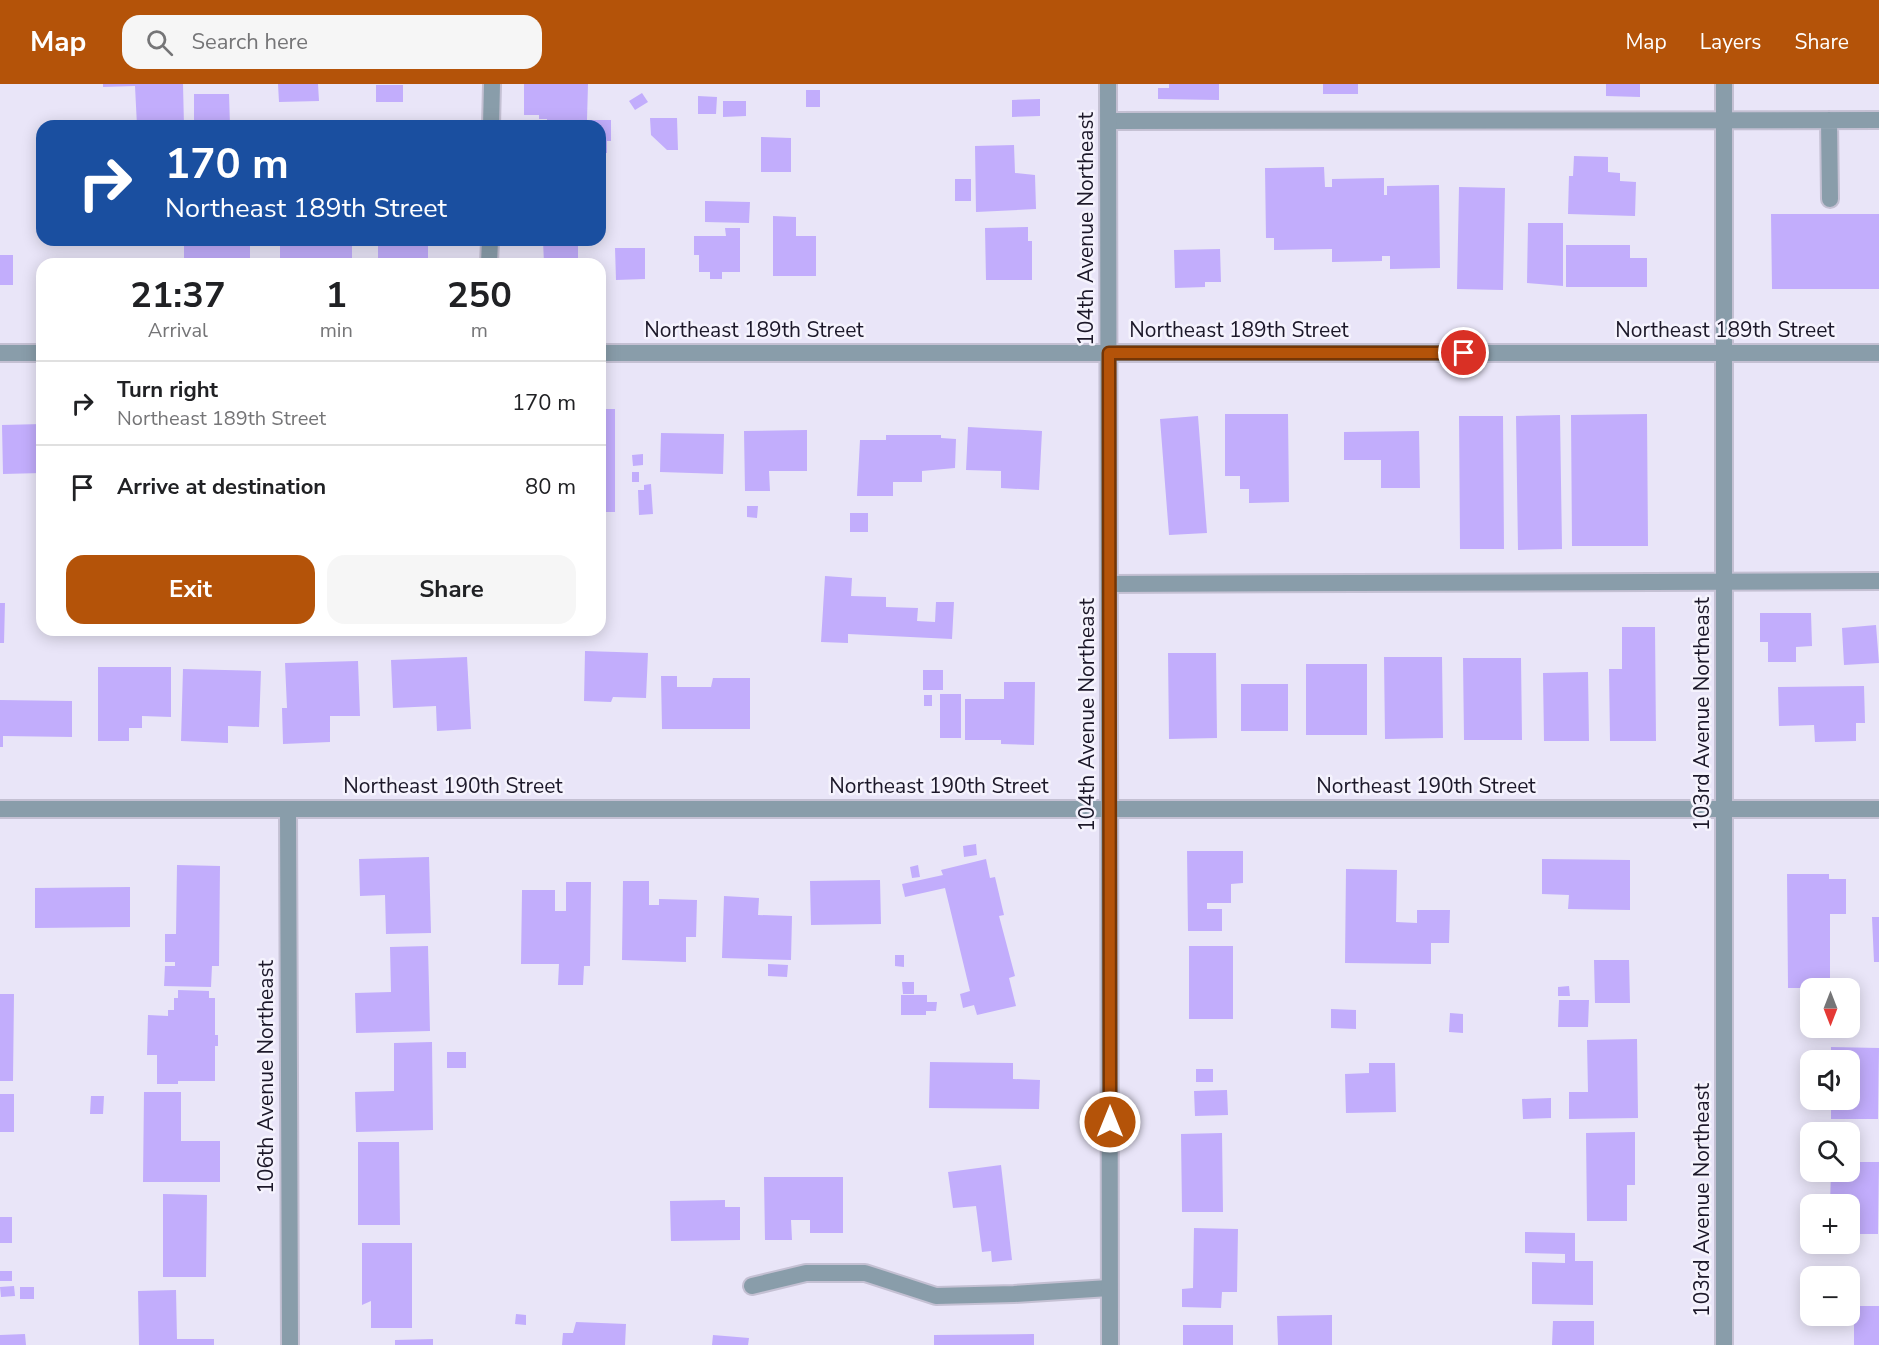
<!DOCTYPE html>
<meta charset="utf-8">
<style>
:root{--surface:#fff;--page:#f6f6f6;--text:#202124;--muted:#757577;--line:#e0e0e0;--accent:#b45309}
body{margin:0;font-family:"Nunito Sans",sans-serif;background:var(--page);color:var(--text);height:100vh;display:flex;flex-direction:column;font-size:22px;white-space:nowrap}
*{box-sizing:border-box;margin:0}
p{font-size:20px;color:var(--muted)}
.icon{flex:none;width:33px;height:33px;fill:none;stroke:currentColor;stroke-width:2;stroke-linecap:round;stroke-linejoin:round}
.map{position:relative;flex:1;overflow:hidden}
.panel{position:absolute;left:36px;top:174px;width:570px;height:378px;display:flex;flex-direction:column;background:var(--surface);border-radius:18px;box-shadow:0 3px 15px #0003}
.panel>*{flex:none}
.guide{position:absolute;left:36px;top:36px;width:570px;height:126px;border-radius:18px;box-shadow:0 3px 15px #0003;background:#1a4fa0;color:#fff;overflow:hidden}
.needle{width:39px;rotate:180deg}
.controls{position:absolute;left:1800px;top:894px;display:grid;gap:12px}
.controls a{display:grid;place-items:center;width:60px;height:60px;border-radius:12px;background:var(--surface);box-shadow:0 3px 15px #0003;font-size:30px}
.pin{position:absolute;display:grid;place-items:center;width:51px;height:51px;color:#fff;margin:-26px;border:3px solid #fff;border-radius:50%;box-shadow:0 2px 6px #0007}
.me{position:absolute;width:66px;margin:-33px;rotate:0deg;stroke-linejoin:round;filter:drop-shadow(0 0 4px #0008)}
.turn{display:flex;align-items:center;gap:21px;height:126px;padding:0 30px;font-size:27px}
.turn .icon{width:78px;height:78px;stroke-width:2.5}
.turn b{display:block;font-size:42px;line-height:51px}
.eta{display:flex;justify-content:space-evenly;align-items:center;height:102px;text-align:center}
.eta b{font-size:36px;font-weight:700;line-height:42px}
.action{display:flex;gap:12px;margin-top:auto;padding:12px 30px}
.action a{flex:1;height:69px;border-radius:18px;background:var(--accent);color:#fff;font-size:24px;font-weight:700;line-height:69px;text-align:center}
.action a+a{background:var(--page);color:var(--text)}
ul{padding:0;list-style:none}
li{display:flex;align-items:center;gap:18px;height:84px;padding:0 30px;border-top:2px solid var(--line)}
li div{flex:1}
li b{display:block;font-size:22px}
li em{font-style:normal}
header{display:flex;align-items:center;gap:36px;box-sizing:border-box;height:84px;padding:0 30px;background:var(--accent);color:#fff}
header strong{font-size:28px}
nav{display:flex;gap:33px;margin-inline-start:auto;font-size:21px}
.search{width:420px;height:54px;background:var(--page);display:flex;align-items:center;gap:15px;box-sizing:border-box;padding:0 21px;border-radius:18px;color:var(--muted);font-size:22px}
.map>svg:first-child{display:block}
.building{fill:#c2adfc}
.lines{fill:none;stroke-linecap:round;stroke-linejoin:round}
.service-casing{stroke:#c4c0d3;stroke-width:20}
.minor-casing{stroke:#c4c0d3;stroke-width:20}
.tertiary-casing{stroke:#c4c0d3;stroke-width:20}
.service{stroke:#899daa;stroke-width:16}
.minor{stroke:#899daa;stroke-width:16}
.tertiary{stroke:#899daa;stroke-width:16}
.route-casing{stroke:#753606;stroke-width:15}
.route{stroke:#b45309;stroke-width:10}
.labels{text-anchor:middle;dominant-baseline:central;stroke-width:5;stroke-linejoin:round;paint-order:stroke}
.street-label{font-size:21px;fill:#1c1829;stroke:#f5f3fd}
</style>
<header>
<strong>Map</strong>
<div class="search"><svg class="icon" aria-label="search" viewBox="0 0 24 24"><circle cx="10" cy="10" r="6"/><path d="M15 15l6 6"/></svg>Search here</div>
<nav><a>Map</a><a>Layers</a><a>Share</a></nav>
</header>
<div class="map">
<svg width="1879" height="1261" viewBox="0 0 1879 1261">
<rect width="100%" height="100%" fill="#e9e5f8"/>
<path class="building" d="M103,0h80l1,42h-47l-2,-40 -32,1z
M278,0h40l1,17 -40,1z
M524,0h64l-1,36h24v21h-4v12h-7v-27h-53v-7h-8v-4h-15z
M1169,0h50v16l-61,-1v-11h11z
M1323,0h35v10h-35z
M1606,0h34v13l-34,-1z
M376,1h27v17h-27z
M806,6h14v17h-14z
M642,9l6,9 -13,8 -6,-9z
M194,10h35l1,32h-36z
M698,12l19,1 -1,17h-18z
M1040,15v17l-28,1v-17z
M723,17h23v15l-23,1z
M650,34h27l1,32h-11l-16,-15z
M761,53l30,1v34h-30z
M1014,61l1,28 20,2 1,34 -60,3 -1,-66z
M1574,72l34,1v15l12,1v8l16,1 -1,34 -67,-2 1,-38h4z
M1324,83l1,20h7v-8l52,-1v17h3v-9l52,-1 1,83 -50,1v-13h-8v5l-50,1v-13l-58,1v-12h-8l-1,-70z
M955,95h16v22h-16z
M1459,103l46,1 -2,102 -46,-1z
M705,117l45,1 -1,21 -44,-1z
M1771,130h108v75h-107z
M773,132l23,1v19h20v40h-43z
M1528,139h35v63l-36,-3z
M1028,143v14h4v39h-46l-1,-52z
M725,144h15v44h-18v7h-12v-7h-11v-17h-5v-19h32z
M184,156h66v24h-56v-5h-10z
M280,156h72v24h-72z
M378,156h50v24h-50z
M543,156h35v24h-34z
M1566,161h64v13h17v29h-81z
M615,164h30v31l-29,1z
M1220,165l1,33h-16v5l-30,1 -1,-38z
M0,171h13v30h-13z
M600,325h15v103h-15z
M1225,330h63l1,88 -40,1v-14h-9v-13h-15z
M1647,330l1,132h-76l-1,-131z
M1560,331l2,134 -44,1 -2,-134z
M1198,332l9,117 -38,2 -9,-116z
M1459,332h44l1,133h-44z
M42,340v49l-39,1 -1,-49z
M968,343l74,4 -3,59 -38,-2v-17l-35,-1z
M807,346v41h-38l1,20h-25l-1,-60z
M1419,347l1,57h-39v-28h-37v-28z
M661,349l63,1 -1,40 -63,-2z
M886,351h55v3l15,1 -1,29 -33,3v11h-29v14h-36l3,-56h26z
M643,370v11l-10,1 -1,-11z
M632,388h7v10h-7z
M651,400l2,30 -14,1 -1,-25h6v-5z
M747,422h11l-1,12 -10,-1z
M850,429h18v19h-18z
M825,492l27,2 -1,18 35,1v10l32,1 -1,13 18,1 1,-20h18l-2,37 -104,-5v9l-27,-1z
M0,519h5l-1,40h-4z
M1760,529h51l1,33 -16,1v15h-28v-20h-8z
M1876,541l3,38 -35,2 -2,-37z
M1622,543h33l1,114h-46l-1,-72h13z
M585,567l63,2 -2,45 -33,-1 -2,5 -27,-1z
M1168,569h48l1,85 -48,1z
M467,573l4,72 -34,2 -1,-25 -43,2 -2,-48z
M1384,573h58l1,81 -58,1z
M1463,574h58l1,82h-58z
M358,577l2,55h-30v26l-47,2 -1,-36h5l-2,-45z
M1306,580h61v71h-61z
M98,583h73v50l-29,-1v12h-13v13h-31z
M183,585l78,2 -2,56 -31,-1v17l-47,-2z
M923,586h20v20h-20z
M1588,588l1,69h-45l-1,-68z
M661,592h16v11h34l2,-9h37v51h-88z
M1004,598h31l-1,63 -33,-1v-4h-36v-41h39z
M1241,600h47v47h-47z
M1864,602l1,37h-9v18l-41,1 -1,-17 -35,1 -1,-39z
M940,610h21v44h-21z
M924,611h8v11h-8z
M0,616l72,1v36l-69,-1v11h-3z
M976,760l1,11 -13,2 -1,-11z
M1187,767h56v32l-12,1v19h-24v6h15v22h-34z
M429,773l2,76 -45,1 -1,-39 -25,1 -1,-37z
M986,775l4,19 5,-1 9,38 -5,1 16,60 -6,2 7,28 -39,9 -3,-10 -11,3 -3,-14 10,-3 -25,-103 -40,9 -3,-13 41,-9 -2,-5z
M1542,775l88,1v50l-62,-1 1,-14 -27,-1z
M177,781l43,1 -1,100h-7l-1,21 -47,-1 1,-20h10v-4h-10v-28h11z
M918,781l2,12 -8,1 -2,-11z
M1346,785l51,1 -1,52 21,1v-13h33l-1,33h-18v21l-86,-1z
M1787,790h42v5h17v35h-16v74h-42z
M880,796l1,44 -70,1 -1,-44z
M623,797h26v24h10v-6l38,1 -1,37h-10v25l-64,-2z
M566,798h25l-1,84h-6l-1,19h-25l1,-21h-38l1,-74h33v21h11z
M130,803v40l-95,1v-40z
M724,812l35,2 -1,17 34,1 -1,44 -69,-2z
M1872,833h7v45h-5z
M428,862l2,85 -74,2 -1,-40 36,-1 -1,-45z
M1189,862h44v73h-44z
M895,871h9v12l-9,-1z
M1594,876h35l1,43h-35z
M768,880l20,1 -1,12 -19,-1z
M902,898h12v12h-11z
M1569,902l1,10h-12v-9z
M178,906l31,1v7h6v37h3v11h-3v35h-37v3h-21v-29h-10l1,-40 20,1v-6h6v-12h4z
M0,910h14l-1,87h-13z
M901,911h26v7h10l-1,9h-10v4h-25z
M1559,916h30l-1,27h-30z
M1331,925l25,1v19l-25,-1z
M1450,929l13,1v19l-14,-1z
M1637,955l1,79 -69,1v-27h19l-1,-52z
M432,958l1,88 -77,2 -1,-40 39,-1v-48z
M1831,963l48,1 -1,71h-47v-19h19v-40h-19z
M447,968h19v16h-19z
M930,978l83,1v16l27,1 -1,29 -110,-1z
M1369,979h26l1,49 -50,1 -1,-39 24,-1z
M1196,985h17v13h-17z
M1227,1006l1,25 -33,1 -1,-25z
M144,1008h37v49h39v41h-77z
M0,1010h14v38h-14z
M91,1012h13l-1,18h-13z
M1551,1014v20l-28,1 -1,-20z
M1635,1048v53h-8v36h-40l-1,-88z
M1222,1049l1,79h-41l-1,-78z
M358,1058h41l1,83h-42z
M1850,1078h29l-1,72h-28v-30h-20l1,-32h19z
M1001,1081l11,95 -20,2 -1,-11 -9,1 -6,-46 -23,2 -5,-36z
M764,1093h79v56h-33v-13h-19l1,20h-27z
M163,1110l44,1 -1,82h-43z
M725,1116v7h15v33l-69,1 -1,-40z
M0,1133h12v26h-12z
M1194,1144l44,1 -1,63h-15l-1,16 -39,-1v-18l11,-1z
M1525,1148l50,1v28h18v44l-61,-1v-42l33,1v-9l-40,-1z
M362,1159h50v85h-41v-27l-9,4z
M0,1187h12v10h-12z
M14,1202l1,10 -14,1 -1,-10z
M20,1203h14v12h-14z
M176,1206l1,49h37v6h-75l-1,-54z
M1854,1222h25v39h-25z
M516,1230l10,1v10l-11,-1z
M1332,1231v30h-54l-1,-29z
M1553,1237h41v24h-42z
M576,1238l50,2 -1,21h-63l1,-12h10z
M1183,1241h50v20h-50z
M25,1250l1,11h-26v-10z
M1034,1250v11h-100v-10z
M713,1251l36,3 -1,7h-36z
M433,1255v6h-38v-5z"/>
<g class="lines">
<g class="service-casing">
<path id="service" d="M1829,36l1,79
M1109,37l770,-1
M1109,500l770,-3
M752,1202l54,-13h59l71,23 78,-2 95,-6"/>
</g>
<g class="minor-casing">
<path id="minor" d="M1108,0l2,1261
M1724,0v1261
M491,42l1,-42
M489,180l1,-24
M0,269h42
M600,269h1279
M288,725l2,536"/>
</g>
<g class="tertiary-casing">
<path id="tertiary" d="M0,725h1879"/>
</g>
<use href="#service" class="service"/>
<use href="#minor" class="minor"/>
<use href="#tertiary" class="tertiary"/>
</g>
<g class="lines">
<g class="route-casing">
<path id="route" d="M1110,1038l-1,-769h355"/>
</g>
<use href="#route" class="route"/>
</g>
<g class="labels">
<g class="street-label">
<text transform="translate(1086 145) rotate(-90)">104th Avenue Northeast</text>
<text x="754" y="246">Northeast 189th Street</text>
<text x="1239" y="246">Northeast 189th Street</text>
<text x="1725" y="246">Northeast 189th Street</text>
<text transform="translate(1702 630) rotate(-90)">103rd Avenue Northeast</text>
<text transform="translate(1087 631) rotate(-90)">104th Avenue Northeast</text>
<text x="453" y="702">Northeast 190th Street</text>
<text x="939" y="702">Northeast 190th Street</text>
<text x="1426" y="702">Northeast 190th Street</text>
<text transform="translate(266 993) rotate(-90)">106th Avenue Northeast</text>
<text transform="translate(1702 1116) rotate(-90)">103rd Avenue Northeast</text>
</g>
</g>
</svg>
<div class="controls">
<a><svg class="needle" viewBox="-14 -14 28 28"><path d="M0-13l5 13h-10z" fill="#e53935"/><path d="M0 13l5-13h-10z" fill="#757577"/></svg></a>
<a><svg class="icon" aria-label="sound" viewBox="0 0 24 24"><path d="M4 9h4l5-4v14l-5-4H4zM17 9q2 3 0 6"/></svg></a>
<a><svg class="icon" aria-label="search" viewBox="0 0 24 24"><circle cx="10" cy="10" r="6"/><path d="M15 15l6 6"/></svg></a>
<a>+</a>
<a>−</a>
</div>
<div class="pin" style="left:1464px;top:269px;background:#d93025"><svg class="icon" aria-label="arrive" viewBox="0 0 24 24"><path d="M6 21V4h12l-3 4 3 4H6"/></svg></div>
<svg class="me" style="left:1110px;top:1038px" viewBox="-20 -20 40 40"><circle r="17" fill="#b45309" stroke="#fff" stroke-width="3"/><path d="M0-11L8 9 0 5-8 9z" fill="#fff"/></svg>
<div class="guide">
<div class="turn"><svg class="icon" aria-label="right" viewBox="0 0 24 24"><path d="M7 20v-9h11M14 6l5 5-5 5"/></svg><div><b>170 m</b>Northeast 189th Street</div></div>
</div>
<section class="panel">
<div class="eta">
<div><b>21:37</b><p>Arrival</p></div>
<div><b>1</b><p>min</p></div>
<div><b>250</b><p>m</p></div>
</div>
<ul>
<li><svg class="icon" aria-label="right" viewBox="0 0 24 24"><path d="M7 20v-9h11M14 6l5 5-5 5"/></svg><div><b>Turn right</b><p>Northeast 189th Street</p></div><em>170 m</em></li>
<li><svg class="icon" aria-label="arrive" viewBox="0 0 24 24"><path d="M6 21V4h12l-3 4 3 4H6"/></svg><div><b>Arrive at destination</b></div><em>80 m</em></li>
</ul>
<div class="action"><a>Exit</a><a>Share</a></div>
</section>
</div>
